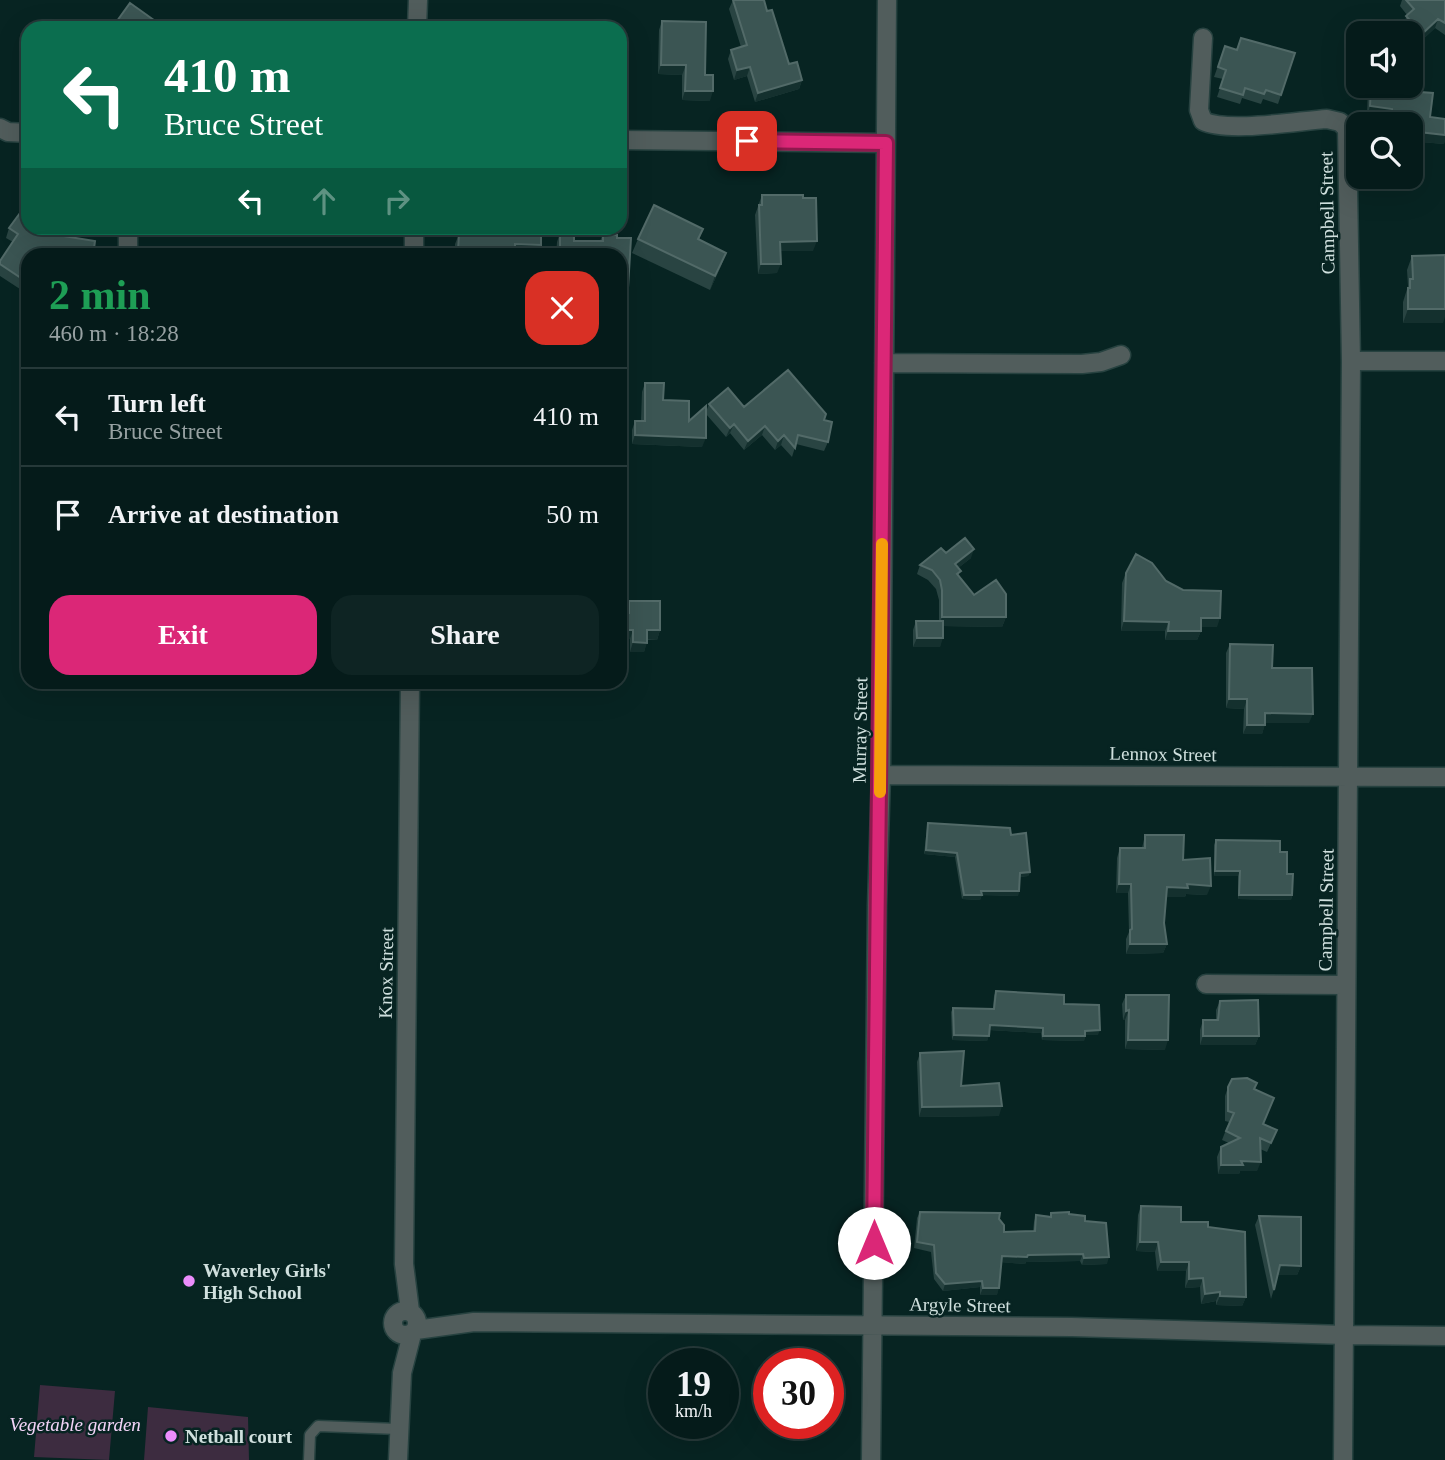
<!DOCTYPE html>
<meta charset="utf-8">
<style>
:root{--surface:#051b1a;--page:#0e2423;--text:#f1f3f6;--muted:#97a1a2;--line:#263939;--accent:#db2777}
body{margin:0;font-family:Georgia,serif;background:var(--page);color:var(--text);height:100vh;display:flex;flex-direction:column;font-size:26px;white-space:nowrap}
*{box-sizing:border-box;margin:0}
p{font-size:23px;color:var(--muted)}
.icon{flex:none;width:38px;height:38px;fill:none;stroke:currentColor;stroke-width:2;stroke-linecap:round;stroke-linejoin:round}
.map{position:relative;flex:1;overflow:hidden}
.details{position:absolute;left:21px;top:248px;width:606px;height:441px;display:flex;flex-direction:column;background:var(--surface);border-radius:21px;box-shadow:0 7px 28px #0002,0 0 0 2px var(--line)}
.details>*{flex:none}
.top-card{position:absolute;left:21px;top:21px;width:606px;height:214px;border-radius:21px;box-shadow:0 7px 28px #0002,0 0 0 2px var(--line);background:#0b6e4f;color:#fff;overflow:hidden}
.tools{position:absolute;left:1346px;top:21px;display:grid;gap:14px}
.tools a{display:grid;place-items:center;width:77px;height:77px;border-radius:14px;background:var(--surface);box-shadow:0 7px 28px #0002,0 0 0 2px var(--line);font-size:35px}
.speed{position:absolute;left:648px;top:1348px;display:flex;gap:14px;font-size:35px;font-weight:700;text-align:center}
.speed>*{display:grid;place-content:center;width:91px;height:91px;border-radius:50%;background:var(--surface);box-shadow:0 7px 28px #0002,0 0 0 2px var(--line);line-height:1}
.speed small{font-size:18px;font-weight:400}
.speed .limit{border:10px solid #d22;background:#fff;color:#111}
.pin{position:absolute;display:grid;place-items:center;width:60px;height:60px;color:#fff;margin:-30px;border-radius:14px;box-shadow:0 4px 10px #0006}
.me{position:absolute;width:77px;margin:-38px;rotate:0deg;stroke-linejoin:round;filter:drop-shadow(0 0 5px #0008)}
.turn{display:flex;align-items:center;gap:24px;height:147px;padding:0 28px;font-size:32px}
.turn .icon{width:91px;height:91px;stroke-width:2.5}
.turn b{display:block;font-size:49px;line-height:60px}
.lanes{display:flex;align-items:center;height:66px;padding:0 28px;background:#0003;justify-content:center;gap:35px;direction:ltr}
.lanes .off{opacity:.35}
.round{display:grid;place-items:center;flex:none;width:74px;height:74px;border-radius:21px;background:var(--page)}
.overview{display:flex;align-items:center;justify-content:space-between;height:119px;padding:0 28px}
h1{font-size:42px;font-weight:800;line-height:52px;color:#1e9e55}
.cta{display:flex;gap:14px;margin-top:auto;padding:14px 28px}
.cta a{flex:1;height:80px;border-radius:21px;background:var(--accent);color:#fff;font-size:28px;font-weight:800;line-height:80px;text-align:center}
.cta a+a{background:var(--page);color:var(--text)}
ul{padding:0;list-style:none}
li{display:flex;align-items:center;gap:21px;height:98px;padding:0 28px;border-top:2px solid var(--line)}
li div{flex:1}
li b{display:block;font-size:26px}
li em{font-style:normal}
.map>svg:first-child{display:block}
.green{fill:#3d2c40}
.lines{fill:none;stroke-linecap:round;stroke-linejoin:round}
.lane-casing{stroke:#274240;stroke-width:13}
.street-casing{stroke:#274240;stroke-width:21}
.lane{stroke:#515d5c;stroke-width:10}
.street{stroke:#515d5c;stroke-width:18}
.wall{fill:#294442}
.shaded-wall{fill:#14302e}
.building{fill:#3b5553;stroke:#526a68;stroke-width:2}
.route-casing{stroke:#8e194d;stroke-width:18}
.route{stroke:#db2777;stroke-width:12}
.slow{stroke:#f59e0b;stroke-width:12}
.poi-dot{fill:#eb8dfc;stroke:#072422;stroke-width:2.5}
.labels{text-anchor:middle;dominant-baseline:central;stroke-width:5;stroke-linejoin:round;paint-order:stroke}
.street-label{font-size:19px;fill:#d0e0de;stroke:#072422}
.poi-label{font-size:19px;font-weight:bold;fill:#d0e0de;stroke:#072422;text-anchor:start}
.park-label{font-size:19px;font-style:italic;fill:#f3d4f8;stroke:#072422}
</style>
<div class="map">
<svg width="1445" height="1460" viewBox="0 0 1445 1460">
<rect width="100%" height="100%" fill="#072422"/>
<path class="green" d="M40,1385l75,6 -6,69 -75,-3z
M148,1407l100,10 1,43h-105z"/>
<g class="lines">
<g class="lane-casing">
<path id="lane" d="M309,1460l1,-25 8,-9 80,3"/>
</g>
<g class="street-casing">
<path id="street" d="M417,28l1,-28
M1203,38l-4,72 4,11c25,12 94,0 124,-2l13,3 7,7 4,232 -8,1099
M0,128l8,4 20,1
M620,140l266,3
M128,228v28
M414,256v-28
M1351,361h94
M884,363l198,1 19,-2 20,-7
M881,775l564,2
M1206,984l139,1
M393 1323a12 12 0 1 1 24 0a12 12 0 1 1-24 0Z
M410,1311l-6,-47 6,-582
M416,1330l58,-8 598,5 273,8 100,1
M398,1460l4,-87 10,-39
M871,1460l6,-554 4,-131 6,-775"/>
</g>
<use href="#lane" class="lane"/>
<use href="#street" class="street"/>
</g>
<path class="wall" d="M733,0l34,11 22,53 13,16 -3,9 -44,13 -8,-26 -13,4 -6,-21 3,-9 10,-3 -12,-38z
M1402,0h43v35l-10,-7 -16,15 -16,-17 4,-11 -7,-9z
M662,21l43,54 5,26 -28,-1v-25l-24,-1 1,-44z
M1225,46l12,4 58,3 -17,51 -15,-5 -2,5 -19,-6 -2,6 -23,-7 6,-18 -9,-2z
M1368,86h42l10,6 10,25 14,27 -34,-3v-17h-22l1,-6 -22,-2z
M762,195l51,56h-33l-3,22 -19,1 -3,-59z
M9,228l42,6 -23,22v29l-5,6 -23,-15v-15l13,-19 -7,-4z
M465,228h76v17l-4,9h-24v2h-58v-12l4,-10 10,1 -5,-5z
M703,229l-4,11 27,13 -5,13 -11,24 -78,-37 6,-14z
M560,233h14v8h26l3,-7 14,1v3h14l-3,50 -3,10 -2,-1 -2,6h-1v-47h-64l1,-14z
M1412,256l31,67h-40v-21l5,-16 -1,-16z
M645,383l18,17 26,21 17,-9 3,-8 35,3 80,13 4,22 -4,9 -28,-7 -4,13 -11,-12 -6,5 -13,-15 -18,15 -14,-17 -4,4 -20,-23 -4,33 -70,-3v-14l3,-9h6l1,-29z
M946,553l25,5 -13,10 1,8 15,19 32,22 -4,10 -59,-1 -3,21h-27v-17l3,-9h23v-21l-3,-11 -8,-9 -11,-6 3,-9z
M1126,573l40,8 51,46h-16v4l-4,9h-32v-9h-44l1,-48z
M629,601l31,29 -3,10h-10l-3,12h-14v-13l-4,-26z
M1230,644l42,24 37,55h-44l-3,11h-19l1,-25 -18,-1v-55z
M928,823l83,12 19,37 -2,4 -8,1 -2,19 -36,-1 -2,5 -18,-1 -7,-42 -31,-3 3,-26z
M1145,835l38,25 24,35 -21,-1 -1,3h-19l-2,26 3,21 -4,9 -37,1v-15l3,-7 -1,-39h-12l1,-35 3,-10h22z
M1216,840l64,12 12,43 -1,5 -53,-1v-23h-24v-31z
M996,991l68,13 34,31h-13l-1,6 -42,-1 -1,-7 -51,-3 -3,11 -35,-1 -1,-28 2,-4 40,1 1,-13z
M1126,995l39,55 -40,-1v-29h-2l-1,-16z
M1220,1001l39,35 -4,9h-55v-15l3,-10h13v-10z
M920,1053l41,33 38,30 -80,1 -2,-55z
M1228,1087l27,2 8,35 14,6 -10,22 -7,-3 -3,22h-17l-1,3h-21l-1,-17 4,-10 8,-4 -7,-3 7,-18 -4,-1v-25z
M1141,1206l40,16 27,5 38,70 -4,9 -26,-1v-4l-15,3 -1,-17 -15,1 1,-17h-29l-2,-19 -19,-1 2,-36z
M920,1212l79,7 5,13 29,-1 1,-9 2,-7 14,1 1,-3 18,1 16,7 22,43 -25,1 -2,-4 -54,1 -1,2 -24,-2 -4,33h-17v-8l-37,4 -9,-12 -3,-27 -17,-4 3,-30z
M1259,1216l42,50 -4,9h-19l-7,24 -16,-74z"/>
<path class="shaded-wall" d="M1438,19l-3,9 -16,15 3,-9z
M661,65h25l-4,10 -24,-1z
M750,67l-3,9 -13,4 3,-10z
M802,80l-3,9 -44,13 3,-9z
M685,91h28l-3,10 -28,-1z
M1370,106l22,3 -3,9 -22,-2z
M1410,131l35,4v7l-1,2 -34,-3z
M817,241l-4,10h-36l3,-9z
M515,244l26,1 -4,9h-24v2h-42v-2l35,-6z
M458,251h14l-2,5h-13z
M726,253l-5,13 -11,24 5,-14z
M761,264h20l-4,9 -19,1z
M624,288h4l-3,10 -2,-1 -2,6h-1v-10z
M1445,306v11l-2,6h-40l5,-14z
M734,424l-4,9 -4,4 4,-9z
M765,426l-3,9 -18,15 4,-9z
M635,435l71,3 -4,9 -70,-3z
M784,435l-3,10 -6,5 3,-9z
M974,549l-3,9 -19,15 3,-9z
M942,617h64l-4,10 -63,-1z
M1201,618h19l-3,9h-19z
M1124,621l45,1 -4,9h-44z
M620,630h13l-3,9h-10z
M647,630h13l-3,10 -13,-1z
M1168,631h33l-4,9h-32z
M917,638h26l-3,9h-27z
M633,642l14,1 -3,9h-14z
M1229,699h18l-3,10 -18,-1z
M1265,713l48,1 -4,9h-47z
M1247,725h18l-3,9h-19z
M926,850l31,3 -2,4 -31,-3z
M1215,871h25l-2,5h-24z
M1030,872l-2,4 -9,1 1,-4z
M1119,884h12l-3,9h-12z
M1187,884l24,2 -4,9 -21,-1 -1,3h-21l3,-10z
M981,891h38l-1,5 -37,-1h1l-2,5 -18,-1 2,-4z
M1239,895h53l-1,5 -53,-1z
M1130,944h37l-4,9 -37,1z
M1129,1010l-4,10h-2l3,-9z
M990,1025l53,3 -2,5 -52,-3z
M1100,1030l-2,5h-14l1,-4z
M954,1035l35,1 -2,5 -35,-1z
M1043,1036h42l-1,5 -42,-1z
M1203,1036h56l-4,9h-55z
M1128,1040h40l-3,10 -40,-1z
M1002,1106l-3,10 -80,1 3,-10z
M1241,1161l20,1 -4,9h-17l-1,3h-21l3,-9z
M1140,1242h18l-3,10 -19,-1z
M1083,1254l-3,7 -54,1 -1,2 -26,-2 3,-6z
M1109,1257l-2,7 -25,1 2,-7z
M1161,1262h28l-3,9h-29z
M1280,1265l21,1 -4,9h-20z
M1203,1278l-3,9 -15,1 4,-9z
M982,1281l-2,6 -37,4 2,-7z
M983,1288h16l-2,7h-17z
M1220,1292l-4,9 -15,3 4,-10z
M1220,1296l26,1 -4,9 -26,-1z"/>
<path class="building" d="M733,0h31l3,11 5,-1 17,54 8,-2 5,18 -44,13 -8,-26 -13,3 -6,-20 16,-5z
M1406,0h39v23l-7,-4 -16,15 -16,-18 8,-7z
M130,3l35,25h-53z
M662,21l44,1 -1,53h8v16h-28l1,-26h-25z
M1241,38l54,15 -14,42 -15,-5 -2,4 -19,-6 -2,7 -23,-7 6,-18 -8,-3 7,-21 12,4z
M1410,76l11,1 -1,15 13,1 -3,24 15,2v16l-35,-4v-7h-19l1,-15 -22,-3 1,-20h39z
M762,195h41v3h13l1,43 -37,1 1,22h-20l-2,-59h3z
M654,205l49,24 -5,10 28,14 -11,23 -77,-37z
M20,213l8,5v10h13l10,6 44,7 -2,15h-65v24l-1,2 -27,-18v-3l18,-27 -9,-6z
M474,228h67v17l-26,-1v4h-9v7l-35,-1 1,-3h-14l1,-17 22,1z
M560,233h14v8h29v-7l14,1v3h14l-3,50h-4v6l-4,-1v-37h-60z
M1445,255v54h-37v-21h2v-9h3l-1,-23z
M788,370l38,44 -2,6 8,2 -4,20 -30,-7 -3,13 -11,-13 -6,6 -13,-15 -17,15 -14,-17 -4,4 -21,-24 19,-16 16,19z
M645,383h19l-1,17 26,1v20l17,-15v32l-71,-3v-14h10z
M965,538l9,11 -19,15 6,7 -4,3 17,21 22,-15 10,14v23h-64v-27l-2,-10 -8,-10 -12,-5 21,-17 5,5z
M1136,554l16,9 14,18 17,9 38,1 -1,27h-19v13h-33l1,-9 -45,-1 2,-48z
M629,601h31v29h-13v13l-14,-1v-12h-13v-17h9z
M916,621h27v17h-26z
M1230,644l43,1 -1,23h40l1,46 -48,-1v12h-18v-26h-18z
M928,823l82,5 1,7 15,-2 4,39 -10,1 -1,18h-38l1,4h-18l-7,-42 -31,-3z
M1145,835h39l-1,25 27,-2 1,28 -24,-2 1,4 -21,-1 -3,36 3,21h-37v-14l2,-1 -1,-45h-12l1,-36h25z
M1216,840l64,1v11h7v22h6l-1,21h-53l1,-24h-25z
M996,991l68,4v9l35,1 1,25 -15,1v5h-42v-8l-53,-3 -1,11 -35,-1 -1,-27 41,1z
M1126,995h43l-1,45h-40l1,-30 -3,1z
M1258,1000l1,36h-56v-16h15l2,-19z
M964,1051l-3,35 38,-3 3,23 -80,1 -2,-54z
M1247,1078l10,5 -3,6 20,9 -11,26 14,6 -6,13 -11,-5 1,24 -20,-1 2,4h-22v-18l19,-9 -14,-7 8,-18 -6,-2v-24l4,-8z
M1141,1206l40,1v15h27v5l37,5 1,65 -26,-1v-4l-15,2 -2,-16 -14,1v-17h-28l-3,-20h-18z
M920,1212l80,1 -1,6 5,6v7l31,-1 1,-16 15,2v-4l18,-1v2l16,2v5l21,2 3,34 -25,1 -1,-4 -55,1 -1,2 -25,-1 -3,32h-16l-1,-7 -37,3 -9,-11 -2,-28 -17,-3z
M1259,1216l42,1v49l-21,-1 -6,25z"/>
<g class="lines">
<g class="route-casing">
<path id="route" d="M747,141l139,2 -12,1100"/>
</g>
<use href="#route" class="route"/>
<path class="slow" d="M880,792l2,-248"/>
</g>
<g class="poi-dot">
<circle cx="189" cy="1281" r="7"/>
<circle cx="171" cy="1436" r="7"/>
</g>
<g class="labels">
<g class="street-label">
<text transform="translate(1327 213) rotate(-91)">Campbell Street</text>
<text transform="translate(860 730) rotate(-89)">Murray Street</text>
<text transform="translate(1163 754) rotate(1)">Lennox Street</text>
<text transform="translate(1326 910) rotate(-89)">Campbell Street</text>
<text transform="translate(386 973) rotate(-89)">Knox Street</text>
<text transform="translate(960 1305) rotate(1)">Argyle Street</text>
</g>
<g class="poi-label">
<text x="203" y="1270">Waverley Girls'<tspan x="203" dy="22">High School</tspan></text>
<text x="185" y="1436">Netball court</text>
</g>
<g class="park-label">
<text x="75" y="1424">Vegetable garden</text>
</g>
</g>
</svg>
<div class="tools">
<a><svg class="icon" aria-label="sound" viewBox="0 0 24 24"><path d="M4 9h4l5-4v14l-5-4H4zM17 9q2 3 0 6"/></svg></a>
<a><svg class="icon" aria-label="search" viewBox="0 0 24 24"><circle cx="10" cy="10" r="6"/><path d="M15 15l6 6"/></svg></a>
</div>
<div class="speed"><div>19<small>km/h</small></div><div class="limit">30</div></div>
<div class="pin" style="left:747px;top:141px;background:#d93025"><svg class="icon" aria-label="arrive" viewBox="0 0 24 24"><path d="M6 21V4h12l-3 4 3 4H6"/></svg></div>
<svg class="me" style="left:874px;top:1243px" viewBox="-20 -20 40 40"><circle r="19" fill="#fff"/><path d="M0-13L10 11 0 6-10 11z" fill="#db2777"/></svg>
<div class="top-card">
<div class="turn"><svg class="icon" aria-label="left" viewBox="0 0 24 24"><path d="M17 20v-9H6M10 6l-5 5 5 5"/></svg><div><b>410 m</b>Bruce Street</div></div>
<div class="lanes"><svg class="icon" aria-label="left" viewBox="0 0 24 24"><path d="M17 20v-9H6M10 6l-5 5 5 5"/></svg><svg class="icon off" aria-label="ahead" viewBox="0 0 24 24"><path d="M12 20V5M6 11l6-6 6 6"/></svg><svg class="icon off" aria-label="right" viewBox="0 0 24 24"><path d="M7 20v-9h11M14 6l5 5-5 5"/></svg></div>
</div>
<section class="details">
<div class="overview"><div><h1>2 min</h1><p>460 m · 18:28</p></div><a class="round" style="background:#d93025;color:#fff"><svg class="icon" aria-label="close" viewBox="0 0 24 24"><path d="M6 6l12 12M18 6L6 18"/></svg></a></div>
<ul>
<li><svg class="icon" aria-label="left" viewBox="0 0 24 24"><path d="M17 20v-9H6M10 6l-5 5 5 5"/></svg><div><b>Turn left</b><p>Bruce Street</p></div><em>410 m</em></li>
<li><svg class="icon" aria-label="arrive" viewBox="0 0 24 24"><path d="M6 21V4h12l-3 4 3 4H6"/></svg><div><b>Arrive at destination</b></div><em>50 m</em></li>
</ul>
<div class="cta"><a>Exit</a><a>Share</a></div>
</section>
</div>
